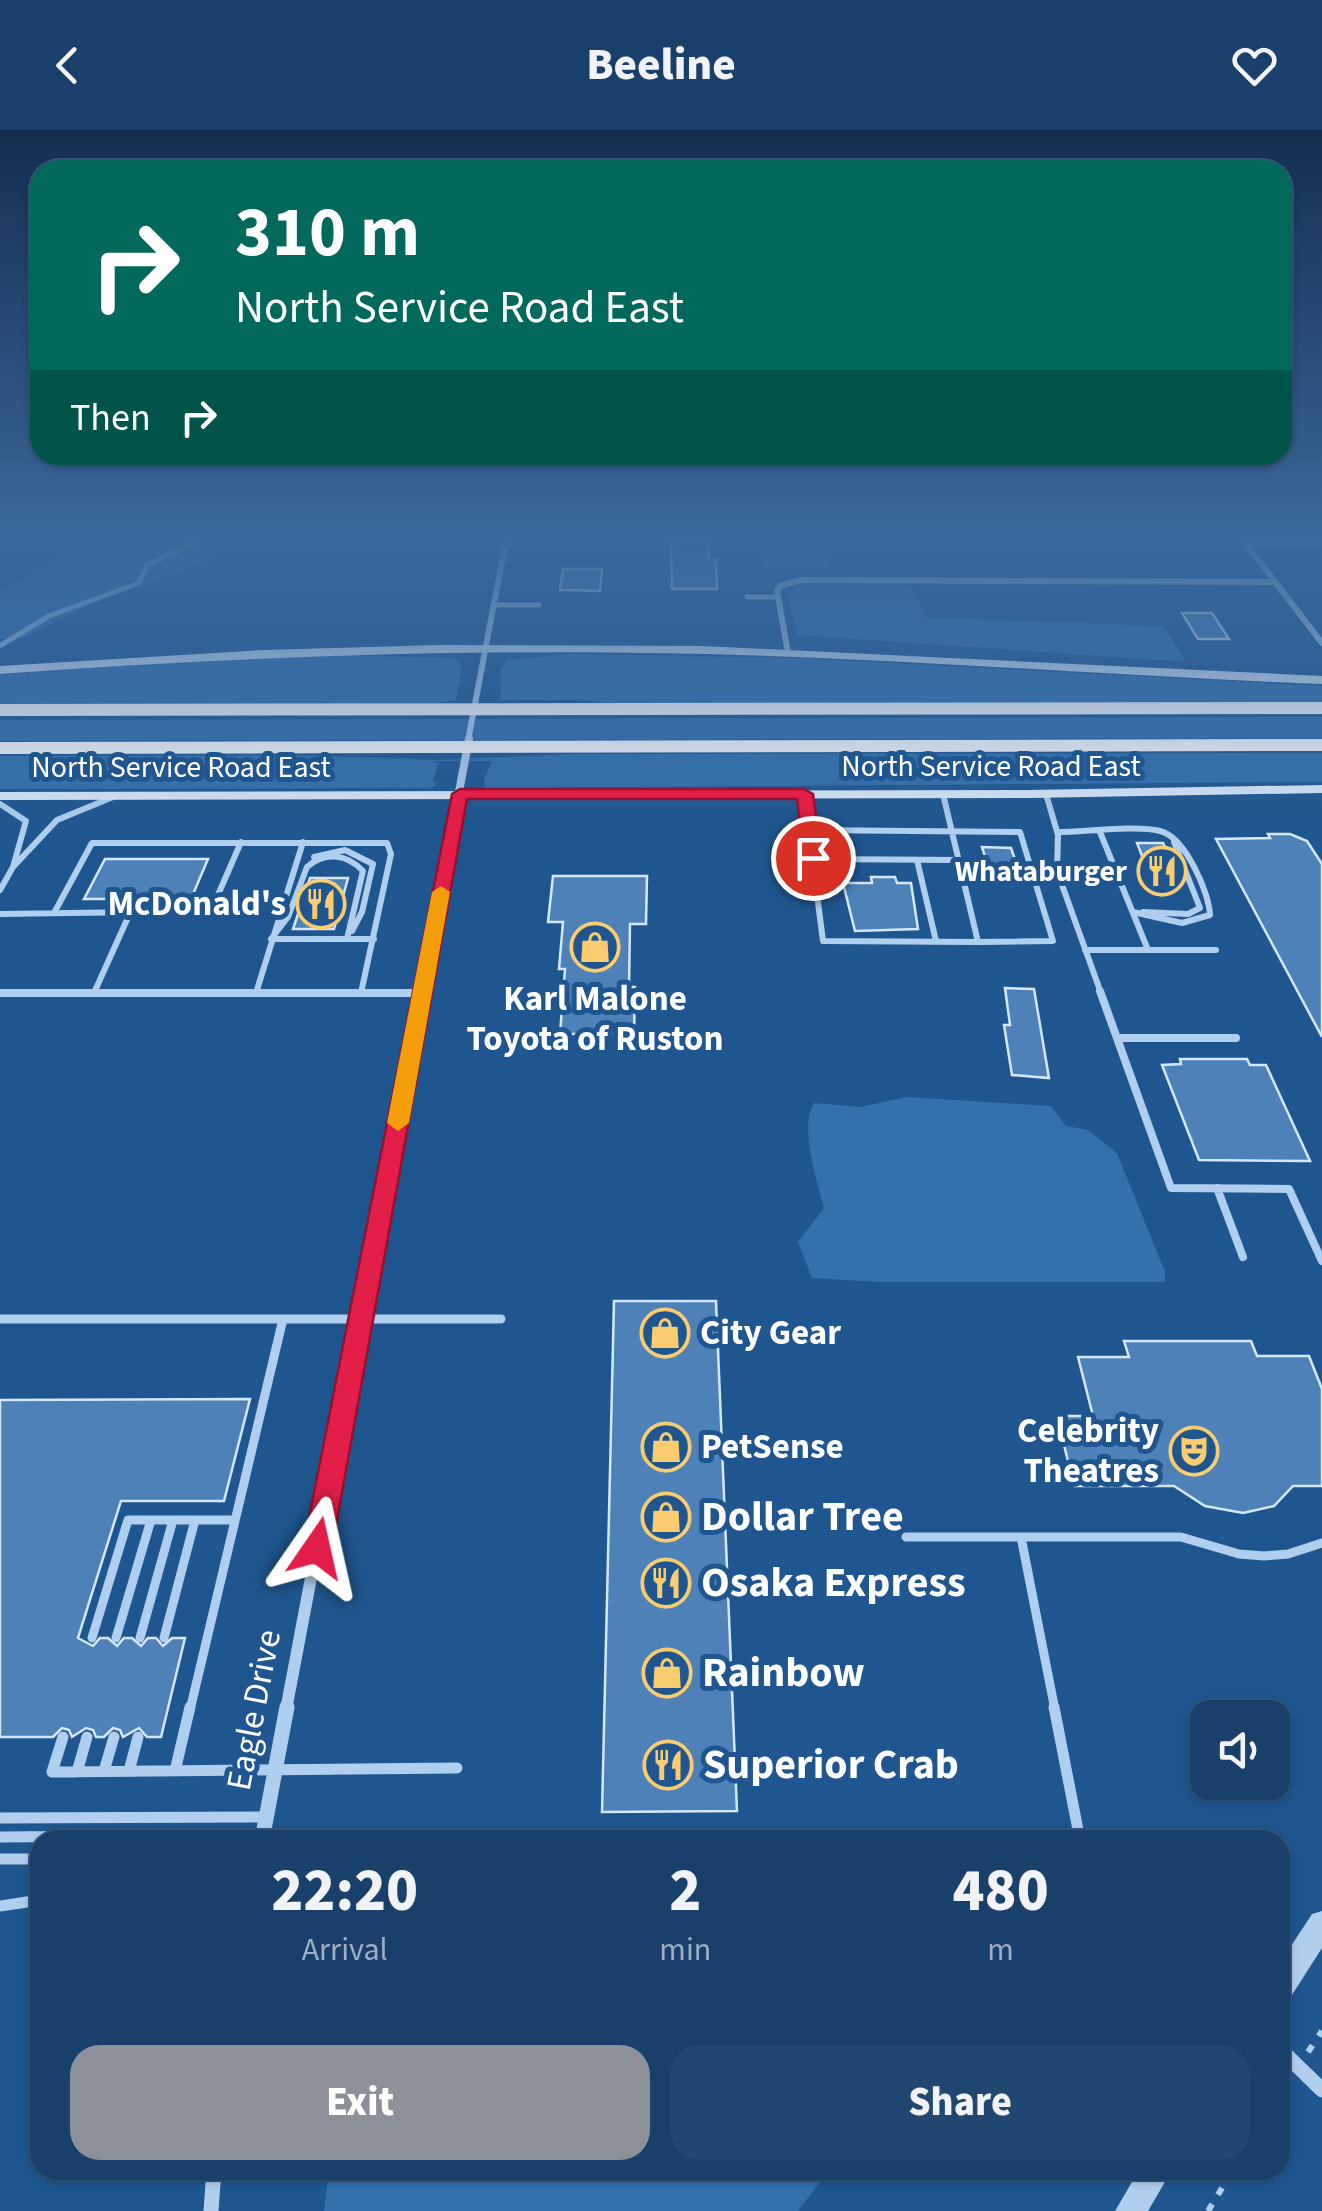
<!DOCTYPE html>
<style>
:root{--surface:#18406b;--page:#214771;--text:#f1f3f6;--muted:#9fafc1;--line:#36597e;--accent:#8c9099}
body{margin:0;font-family:"Source Sans 3",sans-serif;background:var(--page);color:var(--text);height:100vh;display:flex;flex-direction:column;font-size:38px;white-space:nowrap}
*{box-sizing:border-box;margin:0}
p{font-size:32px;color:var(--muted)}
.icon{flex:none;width:55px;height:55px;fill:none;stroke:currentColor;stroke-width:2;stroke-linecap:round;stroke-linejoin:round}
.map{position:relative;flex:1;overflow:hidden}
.sheet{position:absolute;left:30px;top:1700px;width:1260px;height:350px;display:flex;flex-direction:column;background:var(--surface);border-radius:30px;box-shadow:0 2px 8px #0004,0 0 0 2px var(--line)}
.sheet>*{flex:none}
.top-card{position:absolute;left:30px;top:30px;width:1262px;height:305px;border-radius:30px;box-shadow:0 2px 8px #0004,0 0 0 2px var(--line);background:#00695c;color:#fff;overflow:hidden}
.buttons{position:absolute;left:1190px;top:1570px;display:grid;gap:20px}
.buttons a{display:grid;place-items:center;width:100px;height:100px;border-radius:20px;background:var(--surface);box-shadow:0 2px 8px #0004,0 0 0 2px var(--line);font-size:50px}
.pin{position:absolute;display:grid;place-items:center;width:85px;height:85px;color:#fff;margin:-42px;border:5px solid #fff;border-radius:50%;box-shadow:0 2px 10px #0007}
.me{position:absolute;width:110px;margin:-55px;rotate:11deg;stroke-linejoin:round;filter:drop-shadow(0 0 8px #0008)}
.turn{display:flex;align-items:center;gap:35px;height:210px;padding:0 40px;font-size:45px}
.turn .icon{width:130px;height:130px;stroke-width:2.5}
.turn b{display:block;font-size:70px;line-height:85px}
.then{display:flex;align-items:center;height:95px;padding:0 40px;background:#0003;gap:20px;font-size:38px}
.eta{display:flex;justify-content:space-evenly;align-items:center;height:170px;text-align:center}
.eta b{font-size:60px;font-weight:800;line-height:70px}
.action{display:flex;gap:20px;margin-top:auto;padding:20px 40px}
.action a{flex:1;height:115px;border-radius:30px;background:var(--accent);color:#fff;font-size:40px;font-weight:800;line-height:115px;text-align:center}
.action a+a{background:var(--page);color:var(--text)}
header{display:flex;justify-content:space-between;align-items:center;height:130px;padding:0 40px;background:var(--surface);font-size:45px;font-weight:800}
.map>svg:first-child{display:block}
.green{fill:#3470ac}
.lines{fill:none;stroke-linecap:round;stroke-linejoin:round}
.stream{stroke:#a3c9ee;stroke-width:5}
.building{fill:#4d81b8;stroke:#d5e7f9;stroke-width:2.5}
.path{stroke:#b0ceed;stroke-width:6;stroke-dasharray:8 11;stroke-linecap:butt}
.service-far4{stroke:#b0ceed;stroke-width:5}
.service-far3{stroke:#b0ceed;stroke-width:6}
.service-far2{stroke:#b0ceed;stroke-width:8}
.service-far1{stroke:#b0ceed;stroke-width:9}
.service{stroke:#b0ceed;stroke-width:11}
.minor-far4{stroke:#b0ceed;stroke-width:6}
.minor-far3{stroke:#b0ceed;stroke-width:8}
.minor-far2{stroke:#b0ceed;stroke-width:10}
.minor-far1{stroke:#b0ceed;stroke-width:12}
.minor{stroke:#b0ceed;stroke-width:15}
.tertiary{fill:#b0ceed;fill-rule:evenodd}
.secondary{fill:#dceaf9;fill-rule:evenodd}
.motorway{fill:#fff;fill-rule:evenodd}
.route{fill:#e11d48;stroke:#92132f;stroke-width:2.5}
.slow{fill:#f59e0b}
.labels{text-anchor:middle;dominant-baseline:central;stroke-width:10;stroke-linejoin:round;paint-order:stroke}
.far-street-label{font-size:30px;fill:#fff;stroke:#20568f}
.far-poi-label{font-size:30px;font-weight:bold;fill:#fff;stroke:#20568f;text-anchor:end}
.poi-label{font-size:35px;font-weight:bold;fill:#fff;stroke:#20568f;text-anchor:end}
.street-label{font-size:35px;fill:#fff;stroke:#20568f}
.near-poi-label{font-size:42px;font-weight:bold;fill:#fff;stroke:#20568f;text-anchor:start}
</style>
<header><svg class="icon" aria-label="back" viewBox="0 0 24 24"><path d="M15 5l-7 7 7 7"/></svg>Beeline<svg class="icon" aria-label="heart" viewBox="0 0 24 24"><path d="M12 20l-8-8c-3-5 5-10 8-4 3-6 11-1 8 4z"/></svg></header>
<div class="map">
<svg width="1322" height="2081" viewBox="0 0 1322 2081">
<rect width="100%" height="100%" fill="#20568f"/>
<path class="green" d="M97,410h108l11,19 -120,43 -73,36 -23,1v-47z
M760,410h66l2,28 -63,1z
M895,452l17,6 15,29 237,9 22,36 -389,-27 -7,-35 2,-11 9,-6z
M569,524l227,4 526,28v17l-702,1 -42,-4h-78l1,-32 6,-8z
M332,525l121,3 9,7 -6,35 -27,4h-429v-29l167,-13z
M1322,587v21l-1322,3v-21z
M1322,623v29l-837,6 -1,-8 8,-19h-58l4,3 -5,17 4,3 -5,4 -432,1v-33l297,-1 141,5 133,-6z
M907,967l144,9 15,20 22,4 29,23 48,119v10h-286l-67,-4 -14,-36 26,-34c-7,-26 -25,-82 -10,-105l46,4z
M329,2040h500l-31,41h-474z"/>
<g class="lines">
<path class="stream" d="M1,515l48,-29 90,-33 8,-18 53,-25"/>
</g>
<path class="building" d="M671,410h37l1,20h7l1,29h-45z
M563,439h39l-2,22 -40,-1z
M1182,483h30l17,26h-31z
M1268,704h22l17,7 15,23v173l-106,-198 54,-1z
M1137,713h26l18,38h-29z
M982,717l29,1 10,28h-30z
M105,729h103l-17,40h-107z
M553,746h94l-1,48h-16l-1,63h6l-1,47h-74l5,-65h-6l4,-47h-15z
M871,747h24l2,6h14l7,46 -63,2 -12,-48h29z
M310,748h38l-14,51h-41z
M1005,858l29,1 15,89 -37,-3 -8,-50h6z
M1180,929h67l3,6h16l44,96 -111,-1 -37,-95 19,-1z
M614,1171h102l21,510 -135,1z
M1124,1211h127l6,15h52l13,33v97h-29l-19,20 -31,7 -38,-7 -31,-20h-100l-17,-70h36l-15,-59h51z
M250,1269l-26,102h-103l-43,137 15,8 7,-8h8l9,8 7,-8h8l9,8 7,-8h8l7,8 9,-8h13l-24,99h-14l-8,-9 -16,9 -3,-7 -7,-2 -9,9h-8l-3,-7 -7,-2 -14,9 -3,-7 -7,-2 -9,9h-53v-337z"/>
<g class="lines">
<path class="path" d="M1308,1922l14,-21
M1280,1963l8,-12
M1208,2081l25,-41"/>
<path class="service-far4" d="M747,467h32
M493,475h46"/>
<path class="service-far3" d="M804,664l19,147 155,1 -35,-148
M1046,664l12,41 -1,36 44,122
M0,674l26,17 -13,46 -13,23
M809,700l211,2 33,109 -75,1
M1058,702c26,0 78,-7 102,-1 25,6 49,61 50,84l-28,8 -49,-11
M1100,702l48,118
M314,727l31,-7 28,14 -11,48 -10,19
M813,729l146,1
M917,730l19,81
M13,737l44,-47 56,-23
M1143,782l45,2 12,-6 -26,-66
M54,783l38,-70h295l4,11 -30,139
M0,784l211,-3 30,-69
M271,809l17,-22 19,-50c18,-16 40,-13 56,4l-16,68
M271,809h103
M1085,820h131
M0,863h422
M94,863l36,-80
M256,863l47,-151"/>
<path class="service-far2" d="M1100,861l71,197 118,1 33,72
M0,863h422
M1117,908h119
M1217,1058l26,69"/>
<path class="service-far1" d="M0,1189h501
M906,1407h275l58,17 25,2 24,-2 34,-11
M1021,1407l34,173
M92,1508l36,-118h107
M116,1508l35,-118
M140,1508l33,-118
M164,1508l31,-118
M190,1580l93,-391"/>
<path class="service" d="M1054,1577l26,133
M63,1607l-11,35 405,-4
M104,1641l10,-34
M129,1641l9,-34
M175,1641l15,-64
M77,1642l10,-35
M0,1688l267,-1
M0,1707l263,-2
M0,1729h40
M0,1776l40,-6"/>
<path class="minor-far4" d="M1243,410l79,103
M1245,413h77
M788,523l-11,-62 3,-5 21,-6 474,2
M468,611l38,-201"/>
<path class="minor-far3" d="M421,863l48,-254"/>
<path class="minor-far2" d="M361,1180l60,-319"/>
<path class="minor-far1" d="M286,1580l76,-402"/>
<path class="minor" d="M262,1710l25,-133
M1280,1919l42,41
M211,2081l3,-41"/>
<path class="tertiary" d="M1322,1781v37l-32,50 -10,4v-39l32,-49z
M1139,2040h33l-24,41h-33z"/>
<path class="secondary" d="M439,515l264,1 619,30v8c-207,-8 -413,-25 -619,-30 -235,-6 -469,3 -703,20v-8l263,-16z
M1322,655v8l-293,5 -1029,2v-8l1029,-2z"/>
<path class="motorway" d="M1322,572v12l-1322,2v-12z
M1322,609v12l-1322,3v-12z"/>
</g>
<linearGradient id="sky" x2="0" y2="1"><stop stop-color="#122f4f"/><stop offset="0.58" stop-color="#3c689b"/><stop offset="1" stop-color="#3c689b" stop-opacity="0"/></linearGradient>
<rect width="1322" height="701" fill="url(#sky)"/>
<path class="route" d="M804,659l9,5 9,64 -9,6 -9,-6 -7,-59h-330l-135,749 -5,9 -10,4 -10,-4 -4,-9 149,-754 8,-5z"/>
<path class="slow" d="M441,756l9,6 -41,231 -11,8 -11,-8 45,-231z"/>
<defs>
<g id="restaurant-ring" transform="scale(2.5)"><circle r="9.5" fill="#20568f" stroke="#facc70" stroke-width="1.5"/><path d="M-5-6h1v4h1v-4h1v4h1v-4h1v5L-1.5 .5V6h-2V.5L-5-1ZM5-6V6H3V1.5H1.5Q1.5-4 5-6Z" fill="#facc70"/></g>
<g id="shop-ring" transform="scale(2.5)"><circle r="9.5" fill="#20568f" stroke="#facc70" stroke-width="1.5"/><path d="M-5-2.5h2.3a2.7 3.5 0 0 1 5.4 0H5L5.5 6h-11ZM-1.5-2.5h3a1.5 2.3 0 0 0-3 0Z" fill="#facc70"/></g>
<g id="theatre-ring" transform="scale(2.5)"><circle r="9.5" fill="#20568f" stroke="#facc70" stroke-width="1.5"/><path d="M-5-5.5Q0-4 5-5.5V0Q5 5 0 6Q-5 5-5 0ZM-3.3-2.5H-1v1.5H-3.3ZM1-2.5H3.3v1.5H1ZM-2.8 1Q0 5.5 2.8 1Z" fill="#facc70"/></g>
</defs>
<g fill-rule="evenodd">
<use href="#restaurant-ring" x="1162" y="741"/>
<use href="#restaurant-ring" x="321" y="774"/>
<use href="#shop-ring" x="595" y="817"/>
<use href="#shop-ring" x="665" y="1203"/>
<use href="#shop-ring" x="666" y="1317"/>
<use href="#theatre-ring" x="1194" y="1321"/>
<use href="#shop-ring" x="666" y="1387"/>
<use href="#restaurant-ring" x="666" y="1453"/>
<use href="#shop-ring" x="667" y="1543"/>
<use href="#restaurant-ring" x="668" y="1635"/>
</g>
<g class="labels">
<g class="far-street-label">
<text x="991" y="636">North Service Road East</text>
<text x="181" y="637">North Service Road East</text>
</g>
<g class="far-poi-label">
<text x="1127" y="741">Whataburger</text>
</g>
<g class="poi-label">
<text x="286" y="774">McDonald's</text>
<text x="595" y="869" text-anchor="middle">Karl Malone<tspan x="595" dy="40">Toyota of Ruston</tspan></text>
<text x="700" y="1203" text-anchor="start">City Gear</text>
<text x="1159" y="1301">Celebrity<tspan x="1159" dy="40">Theatres</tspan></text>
<text x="701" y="1317" text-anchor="start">PetSense</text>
</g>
<g class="street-label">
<text transform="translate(254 1580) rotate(-79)">Eagle Drive</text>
</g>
<g class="near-poi-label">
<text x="701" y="1387">Dollar Tree</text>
<text x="701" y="1453">Osaka Express</text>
<text x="702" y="1543">Rainbow</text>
<text x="703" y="1635">Superior Crab</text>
</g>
</g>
</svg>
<div class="buttons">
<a><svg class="icon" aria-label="sound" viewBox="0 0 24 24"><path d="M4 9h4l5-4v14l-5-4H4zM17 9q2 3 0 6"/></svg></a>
</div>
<div class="pin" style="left:813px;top:728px;background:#d93025"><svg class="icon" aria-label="arrive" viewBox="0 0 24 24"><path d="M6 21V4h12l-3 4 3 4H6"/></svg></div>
<svg class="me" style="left:317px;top:1418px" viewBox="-20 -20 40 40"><path d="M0-17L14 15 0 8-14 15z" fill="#e11d48" stroke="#fff" stroke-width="4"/></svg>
<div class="top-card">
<div class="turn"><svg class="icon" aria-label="right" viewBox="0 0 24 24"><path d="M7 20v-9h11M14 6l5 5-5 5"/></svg><div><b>310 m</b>North Service Road East</div></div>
<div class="then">Then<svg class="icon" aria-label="right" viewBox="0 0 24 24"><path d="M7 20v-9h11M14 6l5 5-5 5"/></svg></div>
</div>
<section class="sheet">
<div class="eta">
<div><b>22:20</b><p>Arrival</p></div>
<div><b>2</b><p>min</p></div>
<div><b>480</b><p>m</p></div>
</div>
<div class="action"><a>Exit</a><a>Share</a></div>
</section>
</div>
